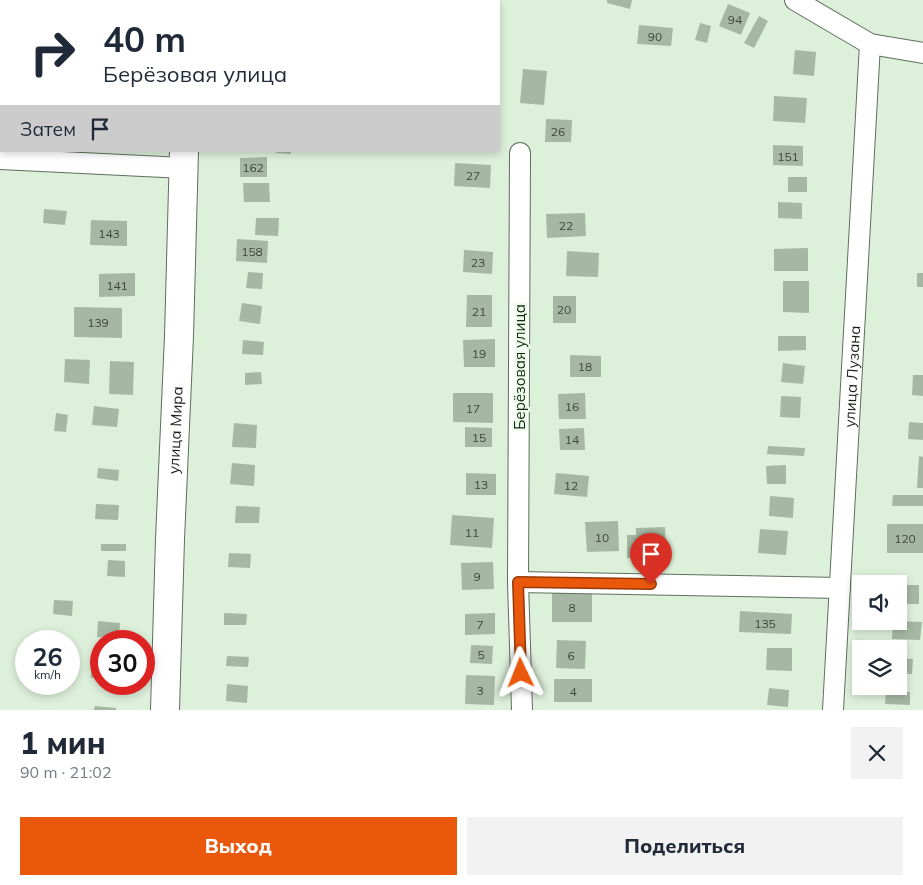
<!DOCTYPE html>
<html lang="ru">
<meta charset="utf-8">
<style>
:root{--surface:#fff;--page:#f2f2f3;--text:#1f2937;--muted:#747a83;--accent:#ea580c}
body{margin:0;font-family:Mulish,sans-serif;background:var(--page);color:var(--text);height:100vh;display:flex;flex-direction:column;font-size:19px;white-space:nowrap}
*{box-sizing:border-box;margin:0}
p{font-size:16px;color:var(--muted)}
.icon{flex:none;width:28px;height:28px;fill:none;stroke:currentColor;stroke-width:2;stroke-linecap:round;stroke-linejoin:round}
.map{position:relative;height:710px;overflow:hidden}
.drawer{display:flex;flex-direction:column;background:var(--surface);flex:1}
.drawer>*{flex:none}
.top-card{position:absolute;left:0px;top:0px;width:500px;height:152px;box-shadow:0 2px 8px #0003;background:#fff;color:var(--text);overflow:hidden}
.buttons{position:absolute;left:852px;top:575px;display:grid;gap:10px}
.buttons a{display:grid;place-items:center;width:55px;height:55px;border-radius:0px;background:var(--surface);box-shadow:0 2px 8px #0003;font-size:25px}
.speed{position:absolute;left:15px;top:630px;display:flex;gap:10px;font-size:25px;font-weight:700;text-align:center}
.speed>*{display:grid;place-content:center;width:65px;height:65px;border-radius:50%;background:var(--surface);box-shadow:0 2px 8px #0003;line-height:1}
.speed small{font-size:12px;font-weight:400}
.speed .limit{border:8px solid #d22;background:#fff;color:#111}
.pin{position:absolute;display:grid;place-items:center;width:42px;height:42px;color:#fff;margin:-51px -21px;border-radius:50% 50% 50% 0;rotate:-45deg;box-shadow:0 0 5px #0007}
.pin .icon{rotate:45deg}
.me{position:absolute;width:55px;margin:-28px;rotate:358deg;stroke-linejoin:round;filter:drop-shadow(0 0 4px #0008)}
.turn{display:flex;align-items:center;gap:18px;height:105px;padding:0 20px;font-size:22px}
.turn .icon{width:65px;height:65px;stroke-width:2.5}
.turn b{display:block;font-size:35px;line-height:42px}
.then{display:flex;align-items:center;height:48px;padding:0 20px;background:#0003;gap:10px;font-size:19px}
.round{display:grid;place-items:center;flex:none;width:52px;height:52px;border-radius:0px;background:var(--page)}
.headline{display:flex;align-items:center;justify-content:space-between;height:85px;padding:0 20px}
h1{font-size:30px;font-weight:800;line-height:38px}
.action{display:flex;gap:10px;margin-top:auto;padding:10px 20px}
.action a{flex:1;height:58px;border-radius:0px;background:var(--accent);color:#fff;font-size:20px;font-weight:800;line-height:58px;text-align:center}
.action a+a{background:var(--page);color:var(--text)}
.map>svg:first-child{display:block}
.building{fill:#a6b8a4}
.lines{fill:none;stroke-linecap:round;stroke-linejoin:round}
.minor-casing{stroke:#5e6f5d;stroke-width:22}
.secondary-casing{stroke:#5e6f5d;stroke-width:30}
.minor{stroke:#fff;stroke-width:20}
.secondary{stroke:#fff;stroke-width:28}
.route-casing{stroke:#983908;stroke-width:12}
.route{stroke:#ea580c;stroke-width:9}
.labels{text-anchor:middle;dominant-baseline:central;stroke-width:4.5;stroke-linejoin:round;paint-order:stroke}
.number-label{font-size:12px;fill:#3d463c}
.street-label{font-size:15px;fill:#1a2019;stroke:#eafde8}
</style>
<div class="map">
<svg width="923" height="710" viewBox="0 0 923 710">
<rect width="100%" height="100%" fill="#ddf0da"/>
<path class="building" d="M607,0h25l-2,9 -23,-6z
M728,4l22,9 -9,22 -22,-9z
M759,16l9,5 -14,27 -10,-5z
M700,23l11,3 -4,17 -12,-3z
M639,25l34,3 -2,18 -34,-2z
M795,50l21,2 -2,24 -21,-2z
M523,69l24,2 -3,34 -24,-2z
M774,96l33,2 -2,25 -32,-2z
M546,119l26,1 -1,22h-26z
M773,145l30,1v20l-30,-1z
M276,151h15v3l-15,-1z
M267,157v20h-27v-19z
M455,163l36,2 -1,23 -36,-2z
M788,177h19v15h-19z
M243,183h26l1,19h-26z
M778,202l24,1v16l-24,-1z
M44,209l23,2 -2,14 -22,-2z
M585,213l1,23 -39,2 -1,-24z
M256,218h23l-1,18 -23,-1z
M91,220l36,1v25l-37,-1z
M237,239l31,2 -1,22 -31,-2z
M808,248v23h-34v-22z
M464,250l29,2 -1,22 -29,-2z
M567,251l32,2 -1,24 -32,-1z
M248,272l15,1 -1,16 -16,-1z
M135,273v23l-36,1v-23z
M917,273h6v14h-6z
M783,281h26v32l-26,-1z
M467,295h25v32h-26z
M553,296h23v27h-23z
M242,303l20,3 -2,18 -21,-3z
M74,307l48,1v30l-48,-1z
M778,336h28v14l-28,1z
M495,339v28h-31l-1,-27z
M243,340l21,2 -1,13 -21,-1z
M570,355l31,1v21h-31z
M65,359l25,1 -1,24 -25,-2z
M110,361l24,1 -1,33 -24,-1z
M783,363l22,3 -2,18 -22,-2z
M261,372l1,12 -17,1v-12z
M913,375h10v21l-11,-1z
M453,393h40v30l-40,-1z
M585,393l1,26h-27l-1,-25z
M781,396l20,1 -1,21 -20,-1z
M94,406l25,3 -2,18 -25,-2z
M56,413l12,2 -2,17 -12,-1z
M909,422l14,1v17l-15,-1z
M234,423l23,2 -1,23 -24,-1z
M465,427l27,1v19h-27z
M584,428l1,22h-25l-1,-21z
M768,446l37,2 -1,8 -37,-2z
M919,456l4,1v31h-6z
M232,463l23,2 -1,21 -24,-2z
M786,465v19h-19l-1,-18z
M98,468l21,2 -1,11 -21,-3z
M466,473l30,1v21h-30z
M556,473l33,3 -2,21 -33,-3z
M893,495h30v11h-31z
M770,496l24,2 -1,20 -24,-2z
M96,504l23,1 -1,15 -23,-1z
M236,506l24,1 -1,16h-24z
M452,515l42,3 -2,30 -42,-3z
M618,521l1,30 -32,1 -2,-30z
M887,524h36v29h-36z
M665,527l1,19h-14l1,11 -26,1v-23h9v-7z
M760,529l28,2 -2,24 -28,-2z
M101,544h25v7h-25z
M229,553l22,1 -1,14 -22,-1z
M108,560l17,1v16l-18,-1z
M493,562l1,27 -32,1 -1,-27z
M899,585h20v19h-20z
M552,593h40v29h-40z
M54,600l19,1 -1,15 -19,-2z
M740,611l52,3 -1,20 -52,-2z
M224,613l23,1 -1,11h-22z
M495,613v21l-30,1v-21z
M98,621l22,2 -1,15 -22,-1z
M893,621l29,1 -2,18 -28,-1z
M557,640l29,1 -1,28 -29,-1z
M471,645l22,1 -1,18 -22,-1z
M767,648h25v23l-26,-1z
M91,656h10v22h-10z
M227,656l22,1 -1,10 -22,-1z
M899,658l14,1 -1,15 -13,-1z
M466,675l29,1 -1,29 -29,-1z
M554,679h38v23h-38z
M227,684l21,2 -1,17 -21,-2z
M769,688l20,2 -1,17 -21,-2z
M886,691l24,1v13l-25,-1z
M95,706l21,2v2h-22z"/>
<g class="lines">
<g class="minor-casing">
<g id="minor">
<path d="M795,0l75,44 53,9"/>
<path d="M520,153l-2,429 4,128"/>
<path d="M0,159l184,9"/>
<path d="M518,582l322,6"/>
<path id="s1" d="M833,710l37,-666"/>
</g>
</g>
<g class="secondary-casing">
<g id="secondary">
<path d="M186,1v-1"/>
<path id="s2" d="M165,710l5,-171 9,-203 5,-185"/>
</g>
</g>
<use href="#minor" class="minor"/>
<use href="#secondary" class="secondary"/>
</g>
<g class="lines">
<g class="route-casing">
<path id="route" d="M521,673l-3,-91 133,2"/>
</g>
<use href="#route" class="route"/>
</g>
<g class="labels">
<g class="number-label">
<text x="735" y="19">94</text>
<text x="655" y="36">90</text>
<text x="558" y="131">26</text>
<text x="788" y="156">151</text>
<text x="253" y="167">162</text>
<text x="473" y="175">27</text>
<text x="566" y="225">22</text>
<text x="109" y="233">143</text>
<text x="252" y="251">158</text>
<text x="478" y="262">23</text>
<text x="117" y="285">141</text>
<text x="564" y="309">20</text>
<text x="479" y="311">21</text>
<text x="98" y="322">139</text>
<text x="479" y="353">19</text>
<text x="585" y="366">18</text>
<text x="572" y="406">16</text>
<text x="473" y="408">17</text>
<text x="479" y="437">15</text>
<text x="572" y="439">14</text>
<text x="481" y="484">13</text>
<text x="571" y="485">12</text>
<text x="472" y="532">11</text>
<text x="602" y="537">10</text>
<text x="905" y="538">120</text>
<text x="477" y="576">9</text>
<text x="572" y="607">8</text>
<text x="765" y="623">135</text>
<text x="480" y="624">7</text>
<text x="481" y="654">5</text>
<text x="571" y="655">6</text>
<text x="480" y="690">3</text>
<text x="573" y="691">4</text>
</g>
<g class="street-label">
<text transform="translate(519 367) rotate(-90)">Берёзовая улица</text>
<text stroke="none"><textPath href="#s1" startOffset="334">улица Лузана</textPath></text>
<text stroke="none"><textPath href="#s2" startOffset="280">улица Мира</textPath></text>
</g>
</g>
</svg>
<div class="buttons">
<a><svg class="icon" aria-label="sound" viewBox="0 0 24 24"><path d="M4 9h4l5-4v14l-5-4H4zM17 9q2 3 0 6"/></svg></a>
<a><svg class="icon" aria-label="layers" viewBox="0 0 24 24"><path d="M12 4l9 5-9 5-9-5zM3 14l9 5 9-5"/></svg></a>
</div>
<div class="speed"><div>26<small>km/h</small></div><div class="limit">30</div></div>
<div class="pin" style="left:651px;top:584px;background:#d93025"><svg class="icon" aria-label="arrive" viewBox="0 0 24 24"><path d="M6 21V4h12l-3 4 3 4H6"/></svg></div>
<svg class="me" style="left:521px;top:673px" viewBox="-20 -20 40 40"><path d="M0-17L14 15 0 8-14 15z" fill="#ea580c" stroke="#fff" stroke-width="4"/></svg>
<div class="top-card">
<div class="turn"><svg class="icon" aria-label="right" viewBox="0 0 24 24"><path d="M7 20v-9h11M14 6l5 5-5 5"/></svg><div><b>40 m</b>Берёзовая улица</div></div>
<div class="then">Затем<svg class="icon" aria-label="arrive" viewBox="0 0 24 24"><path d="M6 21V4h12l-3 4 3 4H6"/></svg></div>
</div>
</div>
<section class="drawer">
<div class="headline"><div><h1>1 мин</h1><p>90 m · 21:02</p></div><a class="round"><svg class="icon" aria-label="close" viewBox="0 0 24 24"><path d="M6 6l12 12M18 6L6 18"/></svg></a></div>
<div class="action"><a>Выход</a><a>Поделиться</a></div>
</section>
